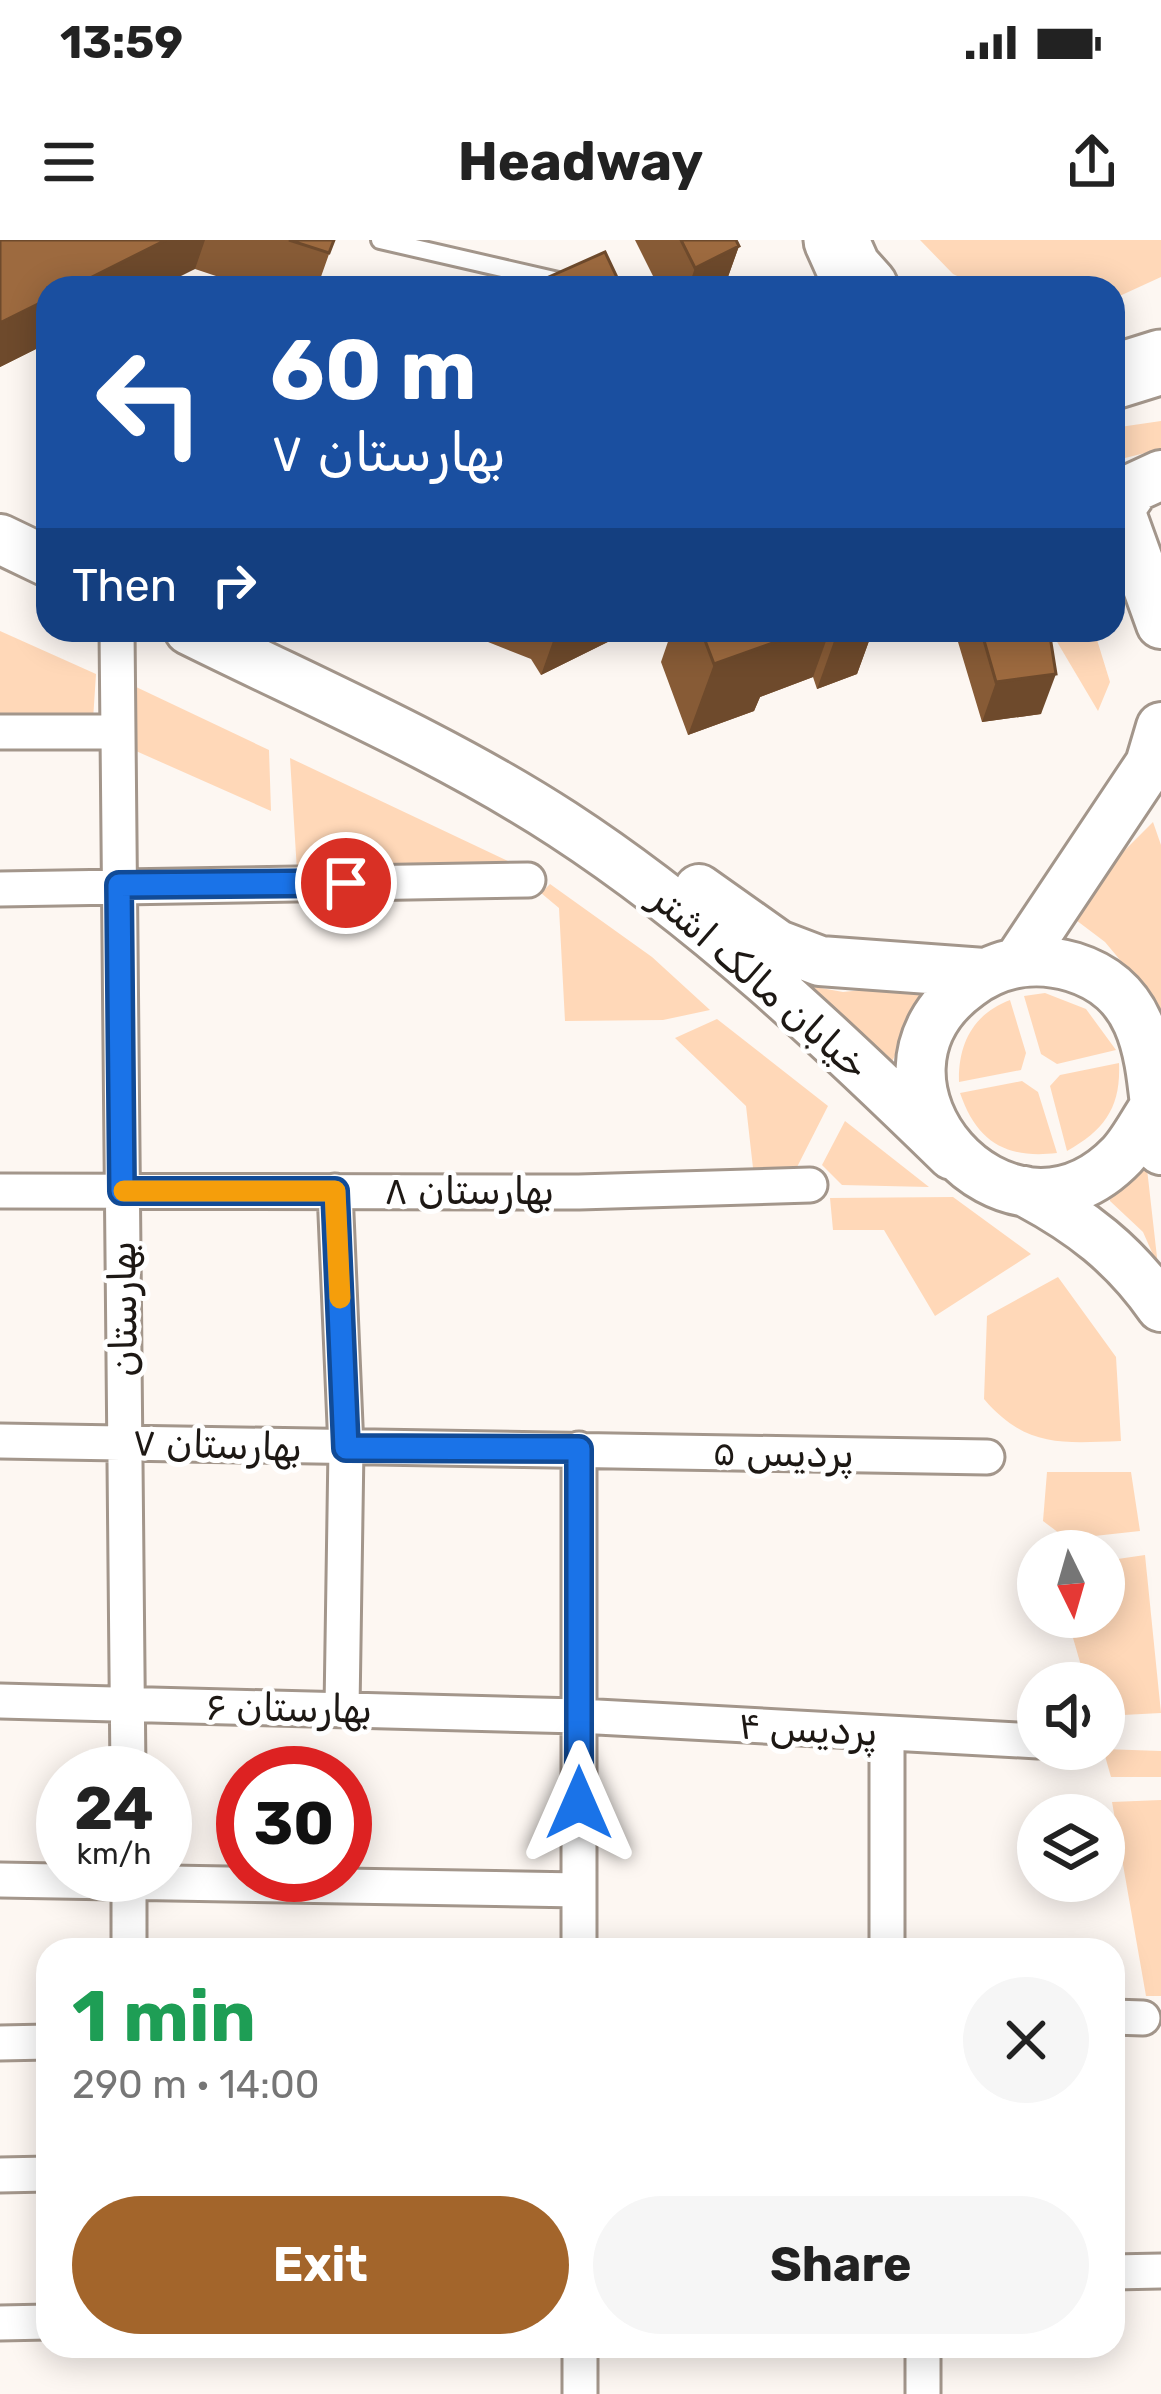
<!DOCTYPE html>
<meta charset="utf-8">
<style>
:root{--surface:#fff;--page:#f6f6f6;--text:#222;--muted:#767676;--accent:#a3652b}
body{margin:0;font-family:Rubik,Vazirmatn,sans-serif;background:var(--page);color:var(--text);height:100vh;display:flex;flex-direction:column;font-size:45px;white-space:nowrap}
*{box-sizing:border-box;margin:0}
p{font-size:39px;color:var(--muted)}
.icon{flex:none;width:66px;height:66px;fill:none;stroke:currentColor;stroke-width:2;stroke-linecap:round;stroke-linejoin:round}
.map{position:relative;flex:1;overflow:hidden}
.sheet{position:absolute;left:36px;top:1698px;width:1089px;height:420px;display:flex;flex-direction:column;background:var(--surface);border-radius:36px;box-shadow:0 6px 30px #0003}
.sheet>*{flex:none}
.hud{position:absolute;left:36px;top:36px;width:1089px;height:366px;border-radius:36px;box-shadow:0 6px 30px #0003;background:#1a4fa0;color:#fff;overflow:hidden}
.needle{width:78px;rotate:175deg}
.tools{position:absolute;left:1017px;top:1290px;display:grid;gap:24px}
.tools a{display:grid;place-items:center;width:108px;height:108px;border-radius:50%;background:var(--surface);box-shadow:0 6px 30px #0003;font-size:60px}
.speed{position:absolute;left:36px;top:1506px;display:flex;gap:24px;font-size:60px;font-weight:700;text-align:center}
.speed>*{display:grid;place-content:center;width:156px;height:156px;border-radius:50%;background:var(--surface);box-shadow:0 6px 30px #0003;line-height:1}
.speed small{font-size:30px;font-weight:400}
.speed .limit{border:18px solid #d22;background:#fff;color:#111}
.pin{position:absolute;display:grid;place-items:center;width:102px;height:102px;color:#fff;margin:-51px;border:6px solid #fff;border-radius:50%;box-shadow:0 3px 12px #0007}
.me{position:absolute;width:132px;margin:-66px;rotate:0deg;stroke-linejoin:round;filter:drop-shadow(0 0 9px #0008)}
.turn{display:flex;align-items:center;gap:42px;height:252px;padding:0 36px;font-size:54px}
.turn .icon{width:156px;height:156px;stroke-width:2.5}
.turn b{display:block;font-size:84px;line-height:102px}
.then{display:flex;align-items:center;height:114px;padding:0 36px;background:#0003;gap:24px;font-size:45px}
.round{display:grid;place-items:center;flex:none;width:126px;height:126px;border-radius:63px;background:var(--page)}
.head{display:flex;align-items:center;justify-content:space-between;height:204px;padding:0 36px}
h1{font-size:72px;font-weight:700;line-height:90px;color:#1e9e55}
.primary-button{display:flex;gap:24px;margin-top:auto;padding:24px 36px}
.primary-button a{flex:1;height:138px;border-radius:72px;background:var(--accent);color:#fff;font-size:48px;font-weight:700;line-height:138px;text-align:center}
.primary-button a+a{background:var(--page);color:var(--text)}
.status{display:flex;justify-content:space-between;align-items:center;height:84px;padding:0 60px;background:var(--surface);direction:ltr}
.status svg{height:33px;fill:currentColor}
header{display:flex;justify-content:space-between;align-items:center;height:156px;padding:0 36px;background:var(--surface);font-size:54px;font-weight:700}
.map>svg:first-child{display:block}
.green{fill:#ffd8b8}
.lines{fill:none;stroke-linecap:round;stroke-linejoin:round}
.lane-casing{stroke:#a3968b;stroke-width:22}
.street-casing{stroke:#a3968b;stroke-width:39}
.secondary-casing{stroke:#a3968b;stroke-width:54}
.highway-casing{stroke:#a3968b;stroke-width:69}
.lane{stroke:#fff;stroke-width:16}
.street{stroke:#fff;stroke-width:33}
.secondary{stroke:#fff;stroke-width:48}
.highway{stroke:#fff;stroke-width:63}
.wall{fill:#875b36}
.shaded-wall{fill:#6e4a2c}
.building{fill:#9d6a3f;stroke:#6e4a2c;stroke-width:3}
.route-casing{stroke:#114b97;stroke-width:30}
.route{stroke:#1a73e8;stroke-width:21}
.slow{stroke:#f59e0b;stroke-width:21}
.labels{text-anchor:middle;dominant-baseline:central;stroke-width:10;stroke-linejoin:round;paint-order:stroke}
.street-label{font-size:39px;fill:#1d1814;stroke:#fff}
</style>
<div class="status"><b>13:59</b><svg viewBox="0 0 49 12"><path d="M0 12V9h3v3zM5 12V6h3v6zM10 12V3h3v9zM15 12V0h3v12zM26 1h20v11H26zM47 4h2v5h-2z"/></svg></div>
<header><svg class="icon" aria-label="menu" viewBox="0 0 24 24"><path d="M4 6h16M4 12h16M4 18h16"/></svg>Headway<svg class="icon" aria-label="share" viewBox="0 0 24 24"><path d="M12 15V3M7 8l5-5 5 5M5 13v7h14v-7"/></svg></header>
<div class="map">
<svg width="1161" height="2154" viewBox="0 0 1161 2154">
<rect width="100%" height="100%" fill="#fdf7f2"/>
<path class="green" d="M920,0h241v37l-48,22v-11h-131l-29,-14z
M1161,181v28l-48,12v-33z
M1050,390h44l16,52 -12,29z
M0,391l96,43 -3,46 -93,-1z
M134,446l135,64 2,61 -135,-60z
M290,518l243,115 -236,-2z
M1153,582l8,23v164l-56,-67 -41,-31z
M550,644l102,73 58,53 -47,10 -98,1 -6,-113 -18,-15z
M927,743l-35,79 -93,-78 44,8z
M1045,753l41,16 30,41 -59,14 -16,-10 -17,-58z
M1010,760l16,53 -5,17 -62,12c-1,-38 14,-68 51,-82z
M717,779l111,87 -33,65 -42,-3 -7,-62 -71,-68z
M1119,823c2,44 -14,67 -52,88l-17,-65 10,-11z
M1022,841l16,11 19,61c-51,6 -80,-11 -97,-60z
M845,881l84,66 -87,-2 -20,-20z
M1146,920l12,106 -15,-34 -33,-31v-10z
M953,957l78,57 -96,62 -51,-86h-51l-3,-32z
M1058,1037l58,80 5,84c-59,2 -95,7 -137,-42l3,-83z
M1047,1232h84l9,59 -73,8 -24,-18z
M1145,1315l16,158 -57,3v-33h-18l-19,-66h37v-56z
M1103,1509l58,2v26h-50z
M1161,1560v196h-15l-34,-194z"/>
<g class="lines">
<g class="lane-casing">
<path id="lane" d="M380,0l187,43"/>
</g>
<g class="street-casing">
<path id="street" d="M117,390l11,1143
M0,492h118
M0,649l528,-9
M0,951l579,1 231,-7
M335,951l11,257 -4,261
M0,1201l987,16
M579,1209v501
M0,1461l579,15 459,25
M129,1635v75
M0,1640l579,10
M887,1710v-216
M1113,1777l30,1
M0,1803l48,-1
M0,1935l48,-1
M1113,2032l48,-1
M0,2083l48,-1
M580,2106v48
M923,2106v48"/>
</g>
<g class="secondary-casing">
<path id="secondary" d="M1113,251l48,133
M1122,266l13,-19 26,-12
M0,299l48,23
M189,390c125,62 256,118 373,194 143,93 268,212 390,331
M699,649l79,56 42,16 164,12
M1018,722l132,-198 11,-37
M1153,869c-10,15 -19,33 -31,46 -115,120 -286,-75 -153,-171 31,-23 68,-28 104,-17 87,27 75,113 88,183
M1024,951c57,30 100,63 137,116"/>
</g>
<g class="highway-casing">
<path id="highway" d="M836,0l13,29 17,19
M1113,137l48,-15"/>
</g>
<use href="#lane" class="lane"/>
<use href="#street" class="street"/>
<use href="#secondary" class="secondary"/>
<use href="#highway" class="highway"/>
</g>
<path class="wall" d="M0,0h334l-17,48h-65l-57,-19 -147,19v55l-48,24z
M635,0h101l3,6 -15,42h-65z
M487,390h145l-91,45 -10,-16 -48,-19z
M672,390h201l-16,44 -40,15 -4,-12 -53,20 -6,14 -66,24 -27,-73z
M951,390h98l-8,84 -59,8 -24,-80z"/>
<path class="shaded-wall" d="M166,0h39l-10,29 -38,19h-87z
M739,6l-15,42h-36l7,-20z
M48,59v44l-48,24v-44z
M557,390h75l-91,45z
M776,390h54l-17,47 -53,20 -6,14 -66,24 26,-71z
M838,390h35l-16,44 -40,15z
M1056,434l-15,40 -59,8 14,-40z"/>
<path class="building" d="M0,0h166l-96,48h-22v11l-48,24z
M289,0h45l-5,13z
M681,0h55l3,6 -44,22z
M605,12l17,36h-98z
M701,390h76l4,10 -67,24z
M981,390h68l7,44 -60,8z"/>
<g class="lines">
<g class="route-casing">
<path id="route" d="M346,643l-227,2 3,306h213l11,257 233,1v354"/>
</g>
<use href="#route" class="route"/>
<path class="slow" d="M124,951h211l5,107"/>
</g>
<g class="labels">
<g class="street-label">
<text transform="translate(760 742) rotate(41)">خیابان مالک اشتر</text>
<text x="469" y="951">بهارستان ۸</text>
<text transform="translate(123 1069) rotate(-91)">بهارستان</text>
<text transform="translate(217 1205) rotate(2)">بهارستان ۷</text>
<text transform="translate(783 1213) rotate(1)">پردیس ۵</text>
<text transform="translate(289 1468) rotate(1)">بهارستان ۶</text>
<text transform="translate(808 1489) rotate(3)">پردیس ۴</text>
</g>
</g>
</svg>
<div class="tools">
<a><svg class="needle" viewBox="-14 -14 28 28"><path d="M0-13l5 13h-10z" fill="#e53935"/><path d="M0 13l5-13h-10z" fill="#767676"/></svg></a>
<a><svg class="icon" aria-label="sound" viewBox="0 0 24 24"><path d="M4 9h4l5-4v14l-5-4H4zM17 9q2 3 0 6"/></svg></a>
<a><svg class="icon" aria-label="layers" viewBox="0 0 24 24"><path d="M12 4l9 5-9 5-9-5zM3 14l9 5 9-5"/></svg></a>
</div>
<div class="speed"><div>24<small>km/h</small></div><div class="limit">30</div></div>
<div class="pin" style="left:346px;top:643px;background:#d93025"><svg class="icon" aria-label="arrive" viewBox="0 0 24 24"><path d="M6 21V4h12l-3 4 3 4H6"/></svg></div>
<svg class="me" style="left:579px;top:1563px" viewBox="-20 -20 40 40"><path d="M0-17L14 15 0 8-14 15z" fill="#1a73e8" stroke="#fff" stroke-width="4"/></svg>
<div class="hud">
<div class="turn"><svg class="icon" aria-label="left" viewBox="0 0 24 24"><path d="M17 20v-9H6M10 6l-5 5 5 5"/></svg><div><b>60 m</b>بهارستان ۷</div></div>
<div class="then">Then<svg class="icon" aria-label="right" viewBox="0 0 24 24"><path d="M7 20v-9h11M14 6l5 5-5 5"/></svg></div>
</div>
<section class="sheet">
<div class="head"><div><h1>1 min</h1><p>290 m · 14:00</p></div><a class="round"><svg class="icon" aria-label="close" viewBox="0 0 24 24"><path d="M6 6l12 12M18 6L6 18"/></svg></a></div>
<div class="primary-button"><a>Exit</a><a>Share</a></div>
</section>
</div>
